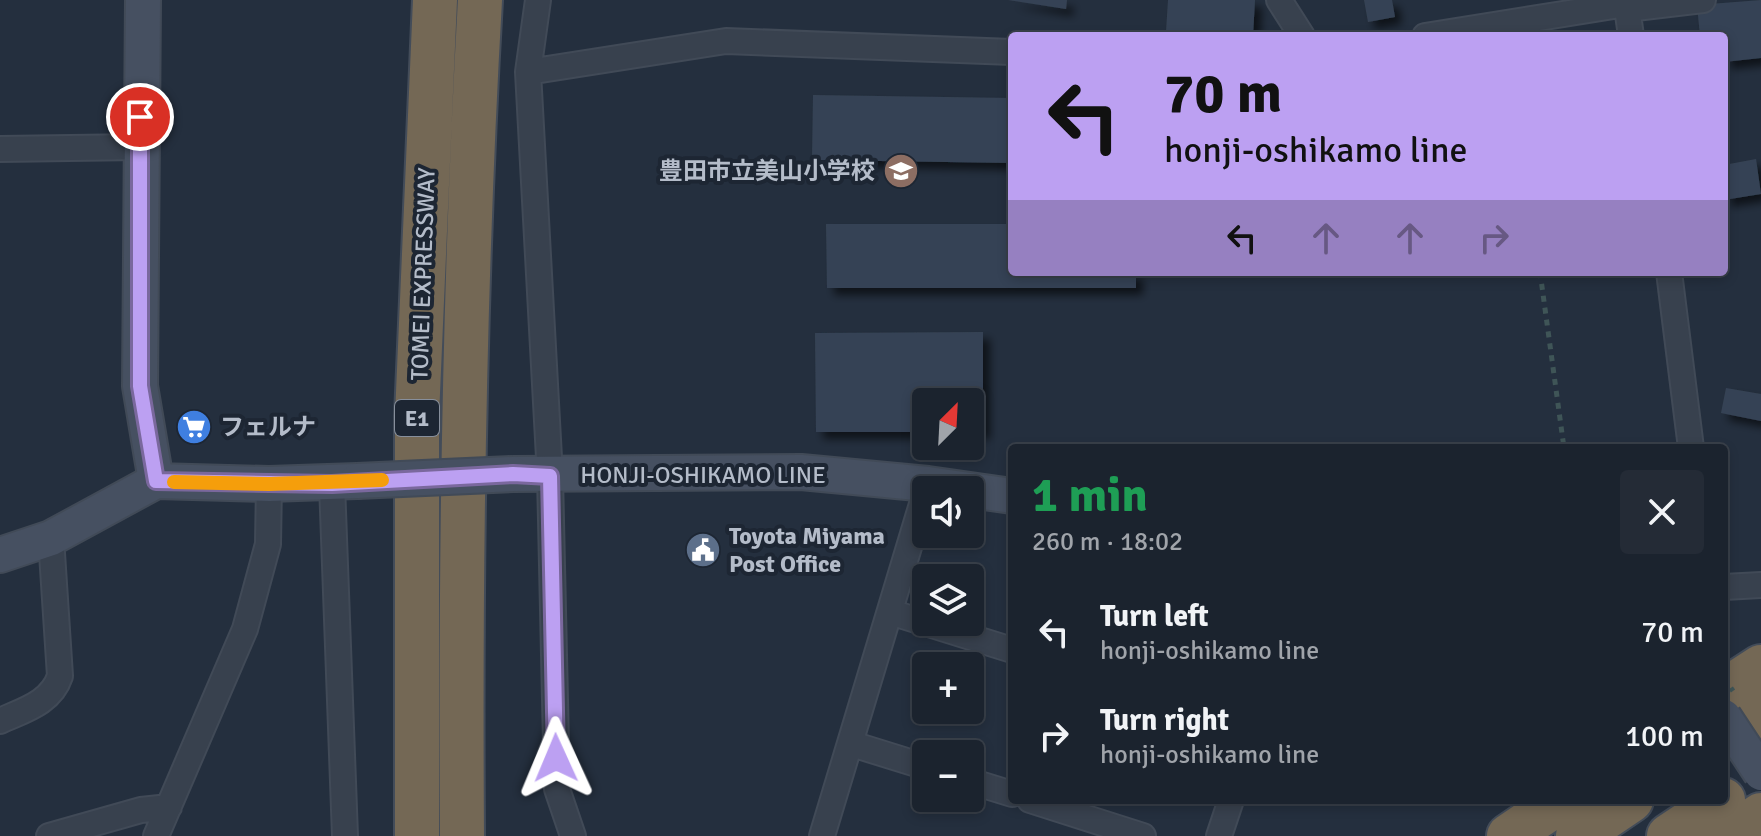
<!DOCTYPE html>
<meta charset="utf-8">
<style>
:root{--surface:#1b232e;--page:#242b36;--text:#f1f3f6;--muted:#a0a4aa;--line:#39404a}
body{margin:0;font-family:Signika,"Noto Sans JP",sans-serif;background:var(--page);color:var(--text);height:100vh;display:flex;flex-direction:column;font-size:30px;white-space:nowrap}
*{box-sizing:border-box;margin:0}
p{font-size:26px;color:var(--muted)}
.icon{flex:none;width:44px;height:44px;fill:none;stroke:currentColor;stroke-width:2;stroke-linecap:round;stroke-linejoin:round}
.map{position:relative;flex:1;overflow:hidden}
.drawer{position:absolute;left:1008px;top:444px;width:720px;height:360px;display:flex;flex-direction:column;background:var(--surface);border-radius:8px;box-shadow:0 4px 12px #0003,0 0 0 2px var(--line)}
.drawer>*{flex:none}
.top-card{position:absolute;left:1008px;top:32px;width:720px;height:244px;border-radius:8px;box-shadow:0 4px 12px #0003,0 0 0 2px var(--line);background:#bca0f2;color:#111;overflow:hidden}
.needle{width:52px;rotate:24deg}
.tools{position:absolute;left:912px;top:388px;display:grid;gap:16px}
.tools a{display:grid;place-items:center;width:72px;height:72px;border-radius:8px;background:var(--surface);box-shadow:0 4px 12px #0003,0 0 0 2px var(--line);font-size:40px}
.pin{position:absolute;display:grid;place-items:center;width:68px;height:68px;color:#fff;margin:-34px;border:4px solid #fff;border-radius:50%;box-shadow:0 2px 8px #0007}
.me{position:absolute;width:88px;margin:-44px;rotate:359deg;stroke-linejoin:round;filter:drop-shadow(0 0 6px #0008)}
.turn{display:flex;align-items:center;gap:28px;height:168px;padding:0 24px;font-size:36px}
.turn .icon{width:104px;height:104px;stroke-width:2.5}
.turn b{display:block;font-size:56px;line-height:68px}
.lanes{display:flex;align-items:center;height:76px;padding:0 24px;background:#0003;justify-content:center;gap:40px;direction:ltr}
.lanes .off{opacity:.35}
.round{display:grid;place-items:center;flex:none;width:84px;height:84px;border-radius:8px;background:var(--page)}
.overview{display:flex;align-items:center;justify-content:space-between;height:136px;padding:0 24px}
h1{font-size:48px;font-weight:700;line-height:60px;color:#1e9e55}
ul{padding:0;list-style:none}
li{display:flex;align-items:center;gap:24px;height:104px;padding:0 24px}
li div{flex:1}
li b{display:block;font-size:30px}
li em{font-style:normal}
.map>svg:first-child{display:block}
.building{fill:#364354;filter:url(#shadow)}
.lines{fill:none;stroke-linecap:round;stroke-linejoin:round}
.street-casing{stroke:#414a57;stroke-width:28}
.secondary-casing{stroke:#414a57;stroke-width:38}
.highway-casing{stroke:#434c59;stroke-width:48}
.path{stroke:#3f5557;stroke-width:5;stroke-dasharray:6 6;stroke-linecap:butt}
.street{stroke:#38414e;stroke-width:24}
.secondary{stroke:#465061;stroke-width:34}
.highway{stroke:#746855;stroke-width:44}
.secondary-bridge-casing{stroke:#414a57;stroke-width:38;stroke-linecap:butt}
.path-bridge{stroke:#3f5557;stroke-width:5;stroke-dasharray:6 6;stroke-linecap:butt}
.secondary-bridge{stroke:#465061;stroke-width:34}
.route-casing{stroke:#7a689d;stroke-width:20}
.route{stroke:#bca0f2;stroke-width:14}
.slow{stroke:#f59e0b;stroke-width:14}
.labels{text-anchor:middle;dominant-baseline:central;stroke-width:8;stroke-linejoin:round;paint-order:stroke}
.shield{fill:#1d2633;stroke:#878f9c;stroke-width:2}
.shield-label{font-size:22px;font-weight:bold;fill:#b4bcc9}
.poi-label{font-size:24px;font-weight:bold;fill:#b4bcc9;stroke:#1d2633;text-anchor:start}
.street-label{font-size:24px;fill:#b4bcc9;stroke:#1d2633}
</style>
<div class="map">
<svg width="1761" height="836" viewBox="0 0 1761 836">
<defs>
<filter id="shadow"><feDropShadow dx="7" dy="7" stdDeviation="4" flood-color="#0009"/></filter>
</defs>
<rect width="100%" height="100%" fill="#242f3e"/>
<path class="building" d="M1008,0h59l-1,9z
M1168,0h87l-2,36 -87,-4z
M1364,0h28l3,17 -27,5z
M1761,0v58l-37,4v-26h-24l-3,-31z
M813,95l199,3v65l-200,-3z
M1756,159l5,35 -37,6v-35z
M826,224h186v48h124v16h-309z
M983,332v100h-13v-30h-44v30h-110l-1,-99z
M1726,388l35,6v27l-40,-8z"/>
<g class="lines">
<g class="street-casing">
<path id="street" d="M538,0l-10,72 22,404 7,313 16,47
M1279,0l23,36
M1626,0l5,36
M1627,9l76,-9
M1425,36l201,-32
M528,72l198,-31 286,11
M0,149l140,-2
M1669,272l22,176
M332,484l13,352
M1724,587l37,-2
M890,612l122,38
M0,721c24,-11 51,-18 60,-45l-9,-138
M852,744l74,23
M970,781l42,13
M1030,800l113,36
M49,836l92,-26 28,-3
M156,836l89,-207 23,-85 1,-60
M822,836l106,-352
M1219,836l12,-36"/>
</g>
<g class="secondary-casing">
<path id="secondary" d="M143,0l-3,386 16,95
M513,474l288,-2 127,12 84,12
M0,555l51,-17 105,-57 113,3 88,-3"/>
</g>
<g class="highway-casing">
<path id="highway" d="M1724,691l37,-24
M1724,738l37,-24
M417,836v-420l18,-416
M462,836c-2,-279 2,-557 18,-836
M1509,836l53,-36
M1578,836l53,-36
M1669,836l54,-36
M1731,836l30,-21"/>
</g>
<path class="path" d="M1540,272l24,176"/>
<use href="#street" class="street"/>
<use href="#secondary" class="secondary"/>
<use href="#highway" class="highway"/>
<g class="secondary-bridge-casing">
<path id="secondary-bridge" d="M357,481l156,-7
M1724,717l37,56"/>
</g>
<path class="path-bridge" d="M1724,678l9,13"/>
<use href="#secondary-bridge" class="secondary-bridge"/>
</g>
<g class="lines">
<g class="route-casing">
<path id="route" d="M140,117v269l16,95 176,3 181,-10 37,2 6,282"/>
</g>
<use href="#route" class="route"/>
<path class="slow" d="M174,482l95,2 113,-4"/>
</g>
<defs>
<g id="school-disc" transform="scale(1.8)"><circle r="9.5" fill="#8d6e63" stroke="#1d2633"/><path d="M0-5L7-2L0 1L-7-2ZM-4 1L0 2.5L4 1V4Q0 6-4 4Z" fill="#fff"/></g>
<g id="supermarket-disc" transform="scale(1.8)"><circle r="9.5" fill="#3f7fe0" stroke="#1d2633"/><path d="M-6-5.5h2.5l.6 2H6L4.5 2H-2.5L-4.4-4H-6ZM-1.5 3.2a1.3 1.3 0 1 0 .1 0ZM3 3.2a1.3 1.3 0 1 0 .1 0Z" fill="#fff"/></g>
<g id="civic-disc" transform="scale(1.8)"><circle r="9.5" fill="#5c6f8a" stroke="#1d2633"/><path d="M-.6-6.5H3V-4.5H.6V-3L4-1V1h2V6H-6V1h2V-1L-.6-3ZM-1.2 2.5V6h2.4V2.5Z" fill="#fff"/></g>
</defs>
<g fill-rule="evenodd">
<use href="#school-disc" x="901" y="171"/>
<use href="#supermarket-disc" x="194" y="427"/>
<use href="#civic-disc" x="703" y="550"/>
</g>
<g class="labels">
<rect class="shield" x="395" y="400" width="44" height="36" rx="6"/>
<g class="shield-label">
<text x="417" y="418">E1</text>
</g>
<g class="poi-label">
<text x="875" y="171" text-anchor="end">豊田市立美山小学校</text>
<text x="220" y="427">フェルナ</text>
<text x="729" y="536">Toyota Miyama<tspan x="729" dy="28">Post Office</tspan></text>
</g>
<g class="street-label">
<text transform="translate(423 274) rotate(-88)">TOMEI EXPRESSWAY</text>
<text x="703" y="475">HONJI-OSHIKAMO LINE</text>
</g>
</g>
</svg>
<div class="tools">
<a><svg class="needle" viewBox="-14 -14 28 28"><path d="M0-13l5 13h-10z" fill="#e53935"/><path d="M0 13l5-13h-10z" fill="#a0a4aa"/></svg></a>
<a><svg class="icon" aria-label="sound" viewBox="0 0 24 24"><path d="M4 9h4l5-4v14l-5-4H4zM17 9q2 3 0 6"/></svg></a>
<a><svg class="icon" aria-label="layers" viewBox="0 0 24 24"><path d="M12 4l9 5-9 5-9-5zM3 14l9 5 9-5"/></svg></a>
<a>+</a>
<a>−</a>
</div>
<div class="pin" style="left:140px;top:117px;background:#d93025"><svg class="icon" aria-label="arrive" viewBox="0 0 24 24"><path d="M6 21V4h12l-3 4 3 4H6"/></svg></div>
<svg class="me" style="left:556px;top:758px" viewBox="-20 -20 40 40"><path d="M0-17L14 15 0 8-14 15z" fill="#bca0f2" stroke="#fff" stroke-width="4"/></svg>
<div class="top-card">
<div class="turn"><svg class="icon" aria-label="left" viewBox="0 0 24 24"><path d="M17 20v-9H6M10 6l-5 5 5 5"/></svg><div><b>70 m</b>honji-oshikamo line</div></div>
<div class="lanes"><svg class="icon" aria-label="left" viewBox="0 0 24 24"><path d="M17 20v-9H6M10 6l-5 5 5 5"/></svg><svg class="icon off" aria-label="ahead" viewBox="0 0 24 24"><path d="M12 20V5M6 11l6-6 6 6"/></svg><svg class="icon off" aria-label="ahead" viewBox="0 0 24 24"><path d="M12 20V5M6 11l6-6 6 6"/></svg><svg class="icon off" aria-label="right" viewBox="0 0 24 24"><path d="M7 20v-9h11M14 6l5 5-5 5"/></svg></div>
</div>
<section class="drawer">
<div class="overview"><div><h1>1 min</h1><p>260 m · 18:02</p></div><a class="round"><svg class="icon" aria-label="close" viewBox="0 0 24 24"><path d="M6 6l12 12M18 6L6 18"/></svg></a></div>
<ul>
<li><svg class="icon" aria-label="left" viewBox="0 0 24 24"><path d="M17 20v-9H6M10 6l-5 5 5 5"/></svg><div><b>Turn left</b><p>honji-oshikamo line</p></div><em>70 m</em></li>
<li><svg class="icon" aria-label="right" viewBox="0 0 24 24"><path d="M7 20v-9h11M14 6l5 5-5 5"/></svg><div><b>Turn right</b><p>honji-oshikamo line</p></div><em>100 m</em></li>
</ul>
</section>
</div>
